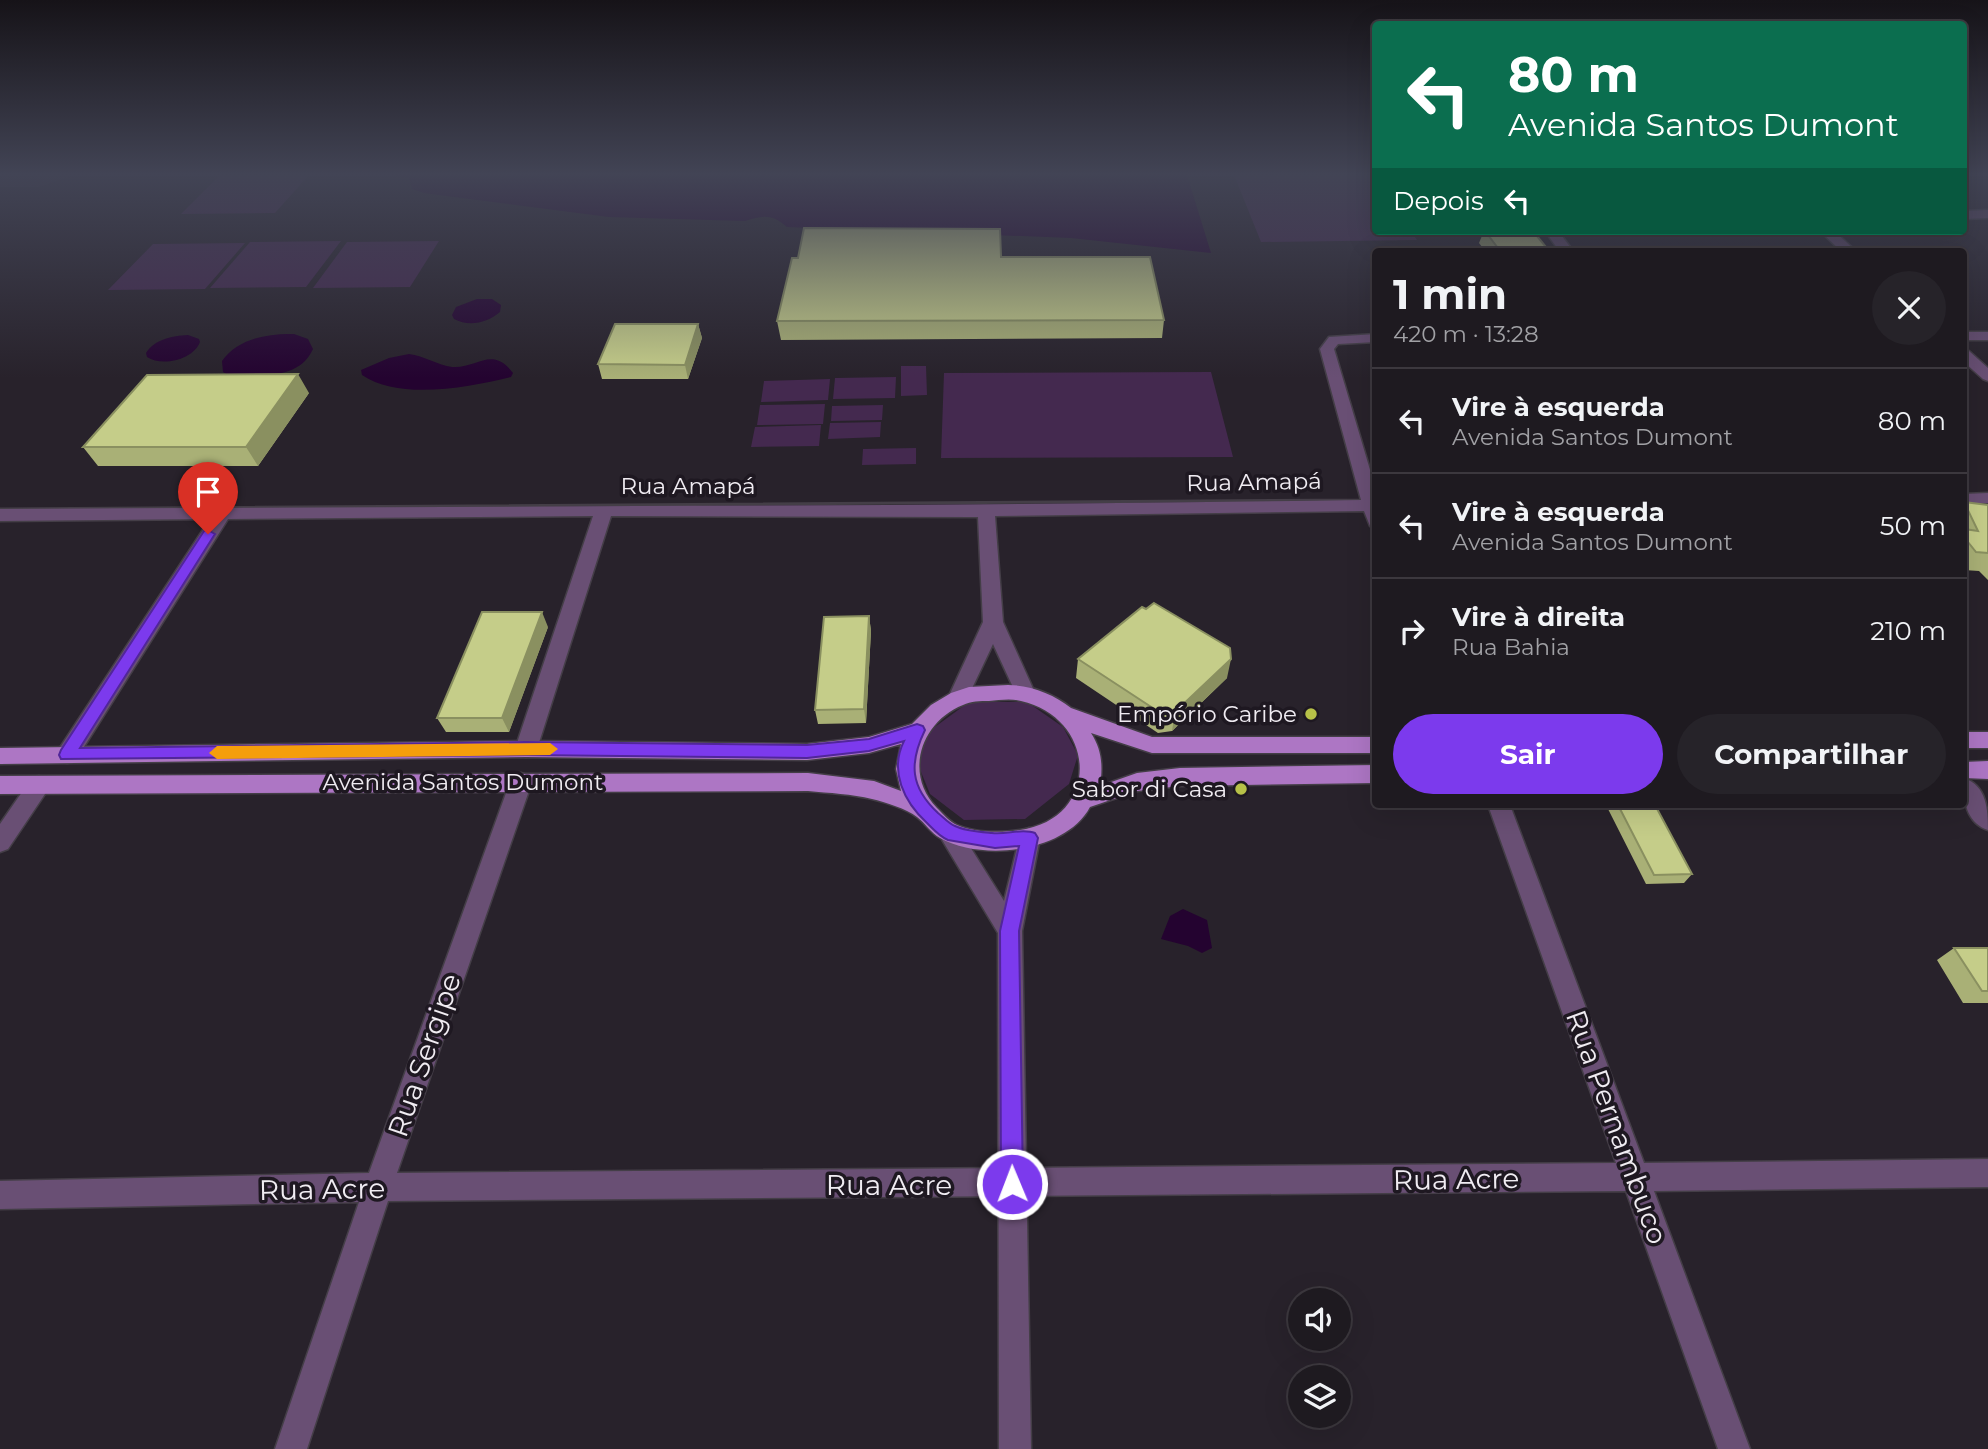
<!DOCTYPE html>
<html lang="pt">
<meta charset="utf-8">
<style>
:root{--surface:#1e1a20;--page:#262329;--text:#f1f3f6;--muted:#a1a1a5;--line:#3c383e;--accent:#7c3aed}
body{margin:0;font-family:Montserrat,sans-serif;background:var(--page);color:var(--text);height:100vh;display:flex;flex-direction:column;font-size:26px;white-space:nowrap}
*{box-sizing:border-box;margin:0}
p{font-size:23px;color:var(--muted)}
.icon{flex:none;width:38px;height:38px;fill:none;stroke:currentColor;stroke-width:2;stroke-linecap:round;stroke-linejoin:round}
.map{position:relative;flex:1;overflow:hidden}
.panel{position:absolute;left:1372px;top:248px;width:595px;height:560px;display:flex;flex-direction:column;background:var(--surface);border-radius:7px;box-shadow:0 7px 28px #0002,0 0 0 2px var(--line)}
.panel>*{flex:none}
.top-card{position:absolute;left:1372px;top:21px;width:595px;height:214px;border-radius:7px;box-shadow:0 7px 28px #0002,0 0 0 2px var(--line);background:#0b6e4f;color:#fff;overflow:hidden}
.controls{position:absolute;left:1288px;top:1288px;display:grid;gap:14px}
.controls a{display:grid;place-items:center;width:63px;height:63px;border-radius:50%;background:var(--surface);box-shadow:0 7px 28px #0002,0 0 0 2px var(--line);font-size:35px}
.pin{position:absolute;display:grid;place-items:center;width:60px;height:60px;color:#fff;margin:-72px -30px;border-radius:50% 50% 50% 0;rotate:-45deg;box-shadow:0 0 7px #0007}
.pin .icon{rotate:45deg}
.me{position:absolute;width:77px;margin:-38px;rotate:359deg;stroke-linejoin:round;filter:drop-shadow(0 0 5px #0008)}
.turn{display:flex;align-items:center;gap:24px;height:147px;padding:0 21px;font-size:32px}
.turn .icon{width:91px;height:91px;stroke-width:2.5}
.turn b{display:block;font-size:49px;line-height:60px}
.then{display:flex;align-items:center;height:66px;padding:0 21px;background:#0003;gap:14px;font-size:26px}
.round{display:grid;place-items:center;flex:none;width:74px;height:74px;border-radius:37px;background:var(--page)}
.overview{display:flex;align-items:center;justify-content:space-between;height:119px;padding:0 21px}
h1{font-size:42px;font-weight:700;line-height:52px}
.button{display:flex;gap:14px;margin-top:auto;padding:14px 21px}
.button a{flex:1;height:80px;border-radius:42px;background:var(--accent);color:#fff;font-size:28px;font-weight:700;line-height:80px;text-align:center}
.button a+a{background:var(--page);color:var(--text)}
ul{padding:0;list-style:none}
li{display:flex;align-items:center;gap:21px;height:105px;padding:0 21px;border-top:2px solid var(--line)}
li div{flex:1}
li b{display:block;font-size:26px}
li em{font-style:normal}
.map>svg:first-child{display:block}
.built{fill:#332937}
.green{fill:#44294f}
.water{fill:#240330}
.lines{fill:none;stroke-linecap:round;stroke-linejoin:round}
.minor-casing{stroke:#443e47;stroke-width:3}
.tertiary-casing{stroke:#443e47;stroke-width:3}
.primary-casing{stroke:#443e47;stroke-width:3}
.minor{fill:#694f74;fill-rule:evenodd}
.tertiary{fill:#694f74;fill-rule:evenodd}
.primary{fill:#ad76c4;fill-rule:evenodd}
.wall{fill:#a9b076}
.shaded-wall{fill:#8a9060}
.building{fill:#c5cd89;stroke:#8a9060;stroke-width:2}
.route{fill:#7c3aed;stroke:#51269a;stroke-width:2}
.slow{fill:#f59e0b}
.poi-dot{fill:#b7c148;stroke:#1e1821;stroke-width:2.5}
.labels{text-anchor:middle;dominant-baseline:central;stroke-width:7;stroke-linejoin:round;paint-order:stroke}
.street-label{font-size:23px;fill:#f0ecf2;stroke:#1e1821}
.poi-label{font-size:23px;fill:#f0ecf2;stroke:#1e1821;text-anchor:end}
.near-street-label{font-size:28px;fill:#f0ecf2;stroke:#1e1821}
</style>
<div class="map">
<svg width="1988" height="1449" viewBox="0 0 1988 1449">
<rect width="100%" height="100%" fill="#28222b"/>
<path class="built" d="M0,175h74l-35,12h-39z"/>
<path class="green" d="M220,175h89l-34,38 -94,1z
M1234,175h141l1,56h35l6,9 -156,2z
M341,241l-35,46 -96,1 40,-46z
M439,241l-29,46 -97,1 34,-46z
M245,243l-40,46 -97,1 45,-46z
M901,366h25l1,29 -26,1z
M1211,372l22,85 -292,1 3,-85z
M896,377l-1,21 -62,1 2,-21z
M830,379l-2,21 -67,2 3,-21z
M825,404l-2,20 -66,1 3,-20z
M883,405l-1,15 -51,1 1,-15z
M881,422l-1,15 -52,2 2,-16z
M821,425l-2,21 -68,1 4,-20z
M916,448v16l-54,1 1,-16z
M969,702h58l36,25 15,28 -9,29 -44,35 -61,1 -34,-26 -15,-37 13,-25z"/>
<path class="water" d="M394,175h793l24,78 -140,-15 -284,-11c-15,-13 -23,-12 -42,-6l-136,-4 -185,-24 -12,-4 -3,-11z
M477,299h15l9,6 -1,7c-13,11 -31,15 -46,7l-2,-4 4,-8z
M294,334l14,5 5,10c-14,32 -56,26 -85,26l-5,-3 -1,-11c15,-22 46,-28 72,-27z
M188,335l11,4 1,3c-7,18 -38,25 -53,15l-1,-4c9,-14 26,-17 42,-18z
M409,354c15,2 29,11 43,13 25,2 40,-22 61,6l-2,4c-42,10 -111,24 -149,-2l-1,-5 28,-12z
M1183,909l24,11 5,28 -10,5 -14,-7 -27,-7 9,-23z"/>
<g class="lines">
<g class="minor-casing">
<path id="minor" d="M1988,210v8l-24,1v-8z
M1545,231h13l16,21h-14z
M1820,231h14l23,21h-15z
M1964,332h24v8h-24z
M1376,334v8l-38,2 -4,5 42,141v38l-6,-2 -6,-15 -369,5 8,106 32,71 -3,5 -7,3 -7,-3 -25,-54 -28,59 -7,3 -7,-3 -3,-5 35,-76 -5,-105 -367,-1 -74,233 -3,6 -8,2 -8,-2 -3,-6 78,-233 -365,3 -153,242 -8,2 -8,-2 -3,-6 3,-6 151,-230 -210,2v-12c453,-3 907,-2 1361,-9l-41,-151 9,-12z
M1964,350l5,1 19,17v13l-5,-2 -19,-17z
M1988,493v10l-24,1v-10z
M521,773l8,3 3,6 -135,391 1219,-10 -128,-358h22l134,358 344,-4v28l-334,4 96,258h-32l-92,-258 -1238,10 -81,248h-32l84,-247 -359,7v-28l369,-8 141,-391 3,-6z
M39,776l8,3 3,6 -3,6 -39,58 -8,3v-28l31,-45z
M1964,778c23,8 24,32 24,52 -22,-7 -26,-32 -24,-52z"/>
</g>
<g class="tertiary-casing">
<path id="tertiary" d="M949,824l8,2 47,75 17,-70 8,-3 8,3 3,7 -18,93 9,518h-32l-1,-516 -60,-100 3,-7z"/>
</g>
<g class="primary-casing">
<path id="primary" d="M1008,685c22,0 46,9 63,23l81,29h224v16h-224l-61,-20c11,17 12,33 9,53l37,-13 43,-5 196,-3v18l-196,3 -43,5 -47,16c-24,45 -107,55 -150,31 -9,-5 -15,-15 -23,-21 -10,-8 -32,-15 -45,-18 -20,-5 -43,-6 -64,-8l-808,3v-18l808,-3 66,8 27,10 -5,-22 5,-25 -32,9 -62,7 -281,-3 -526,7v-16l526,-7 281,3 62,-7 43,-13 19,-19 20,-12 18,-6zM989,701c10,-1 22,-3 32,0 76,17 81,117 -1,129 -18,3 -45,3 -63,-5 -7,-3 -14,-11 -20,-17 -33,-33 -17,-86 26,-103 8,-4 17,-4 26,-4z
M1964,732h24v16h-24z
M1988,761v18l-24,-1v-16z"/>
</g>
<use href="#minor" class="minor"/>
<use href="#tertiary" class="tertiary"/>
<use href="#primary" class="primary"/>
</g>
<path class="wall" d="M1484,231h49l17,21h-64l-7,-9z
M1001,257l163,63 -2,18 -381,2 -4,-19 21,-63z
M698,324l4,14 -14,41h-86l-4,-15z
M309,393l-51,73h-160l-15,-19z
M1964,502l24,3v75l-9,-9 -15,-1z
M869,616l2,15 -5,92 -48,1 -3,-14z
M548,627l-39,105h-63l-9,-14z
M1078,659l149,19 -55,53 -14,2 -82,-55z
M1609,805h46l37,69 -8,9 -38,1 -39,-77z
M1954,948h34v55h-25l-26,-43z"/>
<path class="shaded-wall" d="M698,324l4,14 -14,41 -3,-14z
M298,374l11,19 -51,73 -12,-19z
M542,612l6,15 -39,105 -7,-14z
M869,616l2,15 -5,92 -2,-14z
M1231,659l-4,19 -55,53 3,-19z"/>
<path class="building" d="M804,228l196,1 1,28h149l14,63 -387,1 15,-63h6z
M1485,231h48l17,21h-49z
M615,324h83l-13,41 -87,-1z
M298,374l-52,73h-163l64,-72z
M1964,502l24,3v48l-12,-1 -12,-15v-8l14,2z
M1154,603l76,45 1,11 -56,53 -13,2 -84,-55 64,-52 4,2z
M482,612h60l-40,106h-65z
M869,616l-5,93 -49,1 9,-93z
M1618,805h37l37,69 -38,1z
M1954,948h34v43h-6z"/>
<linearGradient id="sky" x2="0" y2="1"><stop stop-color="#161318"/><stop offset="0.46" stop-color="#424455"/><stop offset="1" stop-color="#424455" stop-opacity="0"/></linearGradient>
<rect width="1988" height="378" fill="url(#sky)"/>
<path class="route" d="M208,530l7,4 -135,214 446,-6 281,3 62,-6 48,-15 6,2 2,4c-16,33 -15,57 13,83 5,4 11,11 17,13 10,5 26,6 37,7 14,2 30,-5 43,0l3,5 -19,93 4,253 -3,8 -8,3 -8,-3 -3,-8 -1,-253 19,-85 -24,2 -47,-8c-8,-3 -14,-10 -21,-17 -23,-21 -38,-52 -23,-82l-35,10 -62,7 -281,-3 -465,4 -2,-4 2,-5 143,-219z"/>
<path class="slow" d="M550,743l8,6 -8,6 -333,4 -8,-6 8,-7z"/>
<g class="poi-dot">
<circle cx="1311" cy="714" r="7"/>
<circle cx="1241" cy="789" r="7"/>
</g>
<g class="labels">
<g class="street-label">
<text transform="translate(1254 482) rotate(-1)">Rua Amapá</text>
<text x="688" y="486">Rua Amapá</text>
<text x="463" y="782">Avenida Santos Dumont</text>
</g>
<g class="poi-label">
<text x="1297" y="714">Empório Caribe</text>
<text x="1227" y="789">Sabor di Casa</text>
</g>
<g class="near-street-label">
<text transform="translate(424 1055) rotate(-71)">Rua Sergipe</text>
<text transform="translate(1617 1127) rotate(70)">Rua Pernambuco</text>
<text transform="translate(1456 1179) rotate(-1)">Rua Acre</text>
<text x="889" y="1185">Rua Acre</text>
<text transform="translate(322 1189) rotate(-1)">Rua Acre</text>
</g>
</g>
</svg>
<div class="controls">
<a><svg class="icon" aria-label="sound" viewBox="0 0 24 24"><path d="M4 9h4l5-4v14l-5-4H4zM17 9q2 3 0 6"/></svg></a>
<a><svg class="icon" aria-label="layers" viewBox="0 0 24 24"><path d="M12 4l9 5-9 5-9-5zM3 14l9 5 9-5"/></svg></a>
</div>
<div class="pin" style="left:208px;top:534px;background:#d93025"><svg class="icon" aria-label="arrive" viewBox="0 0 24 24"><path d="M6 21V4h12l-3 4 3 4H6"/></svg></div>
<svg class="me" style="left:1012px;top:1184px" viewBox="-20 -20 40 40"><circle r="17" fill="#7c3aed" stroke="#fff" stroke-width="3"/><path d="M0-11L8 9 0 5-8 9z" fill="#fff"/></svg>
<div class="top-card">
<div class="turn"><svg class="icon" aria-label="left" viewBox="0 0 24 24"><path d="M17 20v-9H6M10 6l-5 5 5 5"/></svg><div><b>80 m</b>Avenida Santos Dumont</div></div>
<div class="then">Depois<svg class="icon" aria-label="left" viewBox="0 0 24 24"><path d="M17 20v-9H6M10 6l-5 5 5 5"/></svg></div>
</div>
<section class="panel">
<div class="overview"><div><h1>1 min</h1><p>420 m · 13:28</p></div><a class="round"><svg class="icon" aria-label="close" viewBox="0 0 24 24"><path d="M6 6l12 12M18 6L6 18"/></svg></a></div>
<ul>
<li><svg class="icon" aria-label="left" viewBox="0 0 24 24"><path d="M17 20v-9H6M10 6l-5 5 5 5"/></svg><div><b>Vire à esquerda</b><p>Avenida Santos Dumont</p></div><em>80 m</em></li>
<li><svg class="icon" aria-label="left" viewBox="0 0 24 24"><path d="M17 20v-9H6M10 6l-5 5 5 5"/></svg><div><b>Vire à esquerda</b><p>Avenida Santos Dumont</p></div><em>50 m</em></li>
<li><svg class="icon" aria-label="right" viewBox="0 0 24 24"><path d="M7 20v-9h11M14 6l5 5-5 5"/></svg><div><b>Vire à direita</b><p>Rua Bahia</p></div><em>210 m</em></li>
</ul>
<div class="button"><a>Sair</a><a>Compartilhar</a></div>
</section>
</div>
